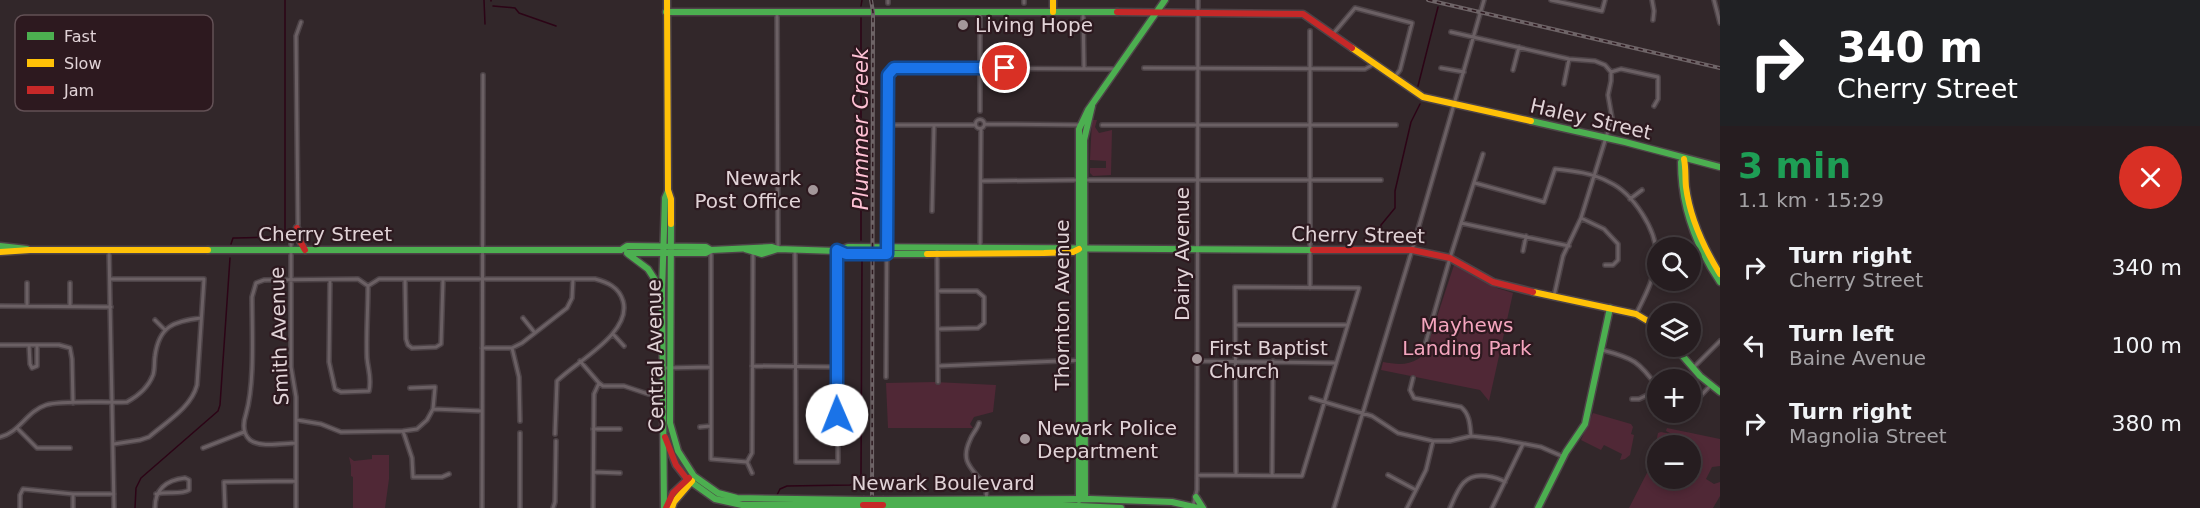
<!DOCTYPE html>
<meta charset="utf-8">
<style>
:root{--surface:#261d20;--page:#2e2629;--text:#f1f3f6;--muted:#a4a2a5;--line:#423b3e}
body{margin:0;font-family:"DejaVu Sans",sans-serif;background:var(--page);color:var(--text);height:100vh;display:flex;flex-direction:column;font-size:22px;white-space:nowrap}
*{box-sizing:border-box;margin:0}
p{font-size:20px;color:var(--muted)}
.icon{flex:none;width:33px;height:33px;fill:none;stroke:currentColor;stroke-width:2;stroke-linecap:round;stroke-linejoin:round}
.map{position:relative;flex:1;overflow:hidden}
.side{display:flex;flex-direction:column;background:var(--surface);width:480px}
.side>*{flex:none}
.top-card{background:#202124;color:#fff;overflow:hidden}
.tools{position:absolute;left:1647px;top:237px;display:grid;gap:12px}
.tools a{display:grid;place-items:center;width:54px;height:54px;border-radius:50%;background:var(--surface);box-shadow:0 3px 9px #0003,0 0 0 2px var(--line);font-size:30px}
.pin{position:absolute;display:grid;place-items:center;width:51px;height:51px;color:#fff;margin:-26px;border:3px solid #fff;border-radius:50%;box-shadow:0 2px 6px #0007}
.me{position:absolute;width:66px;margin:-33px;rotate:359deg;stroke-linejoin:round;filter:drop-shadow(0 0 4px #0008)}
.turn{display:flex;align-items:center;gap:21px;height:126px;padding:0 18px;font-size:27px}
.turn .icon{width:78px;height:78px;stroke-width:2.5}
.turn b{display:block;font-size:42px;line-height:51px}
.round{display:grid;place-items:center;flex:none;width:63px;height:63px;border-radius:32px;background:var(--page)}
.headline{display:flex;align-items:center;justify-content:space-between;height:102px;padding:0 18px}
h1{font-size:36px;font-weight:600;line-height:45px;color:#1e9e55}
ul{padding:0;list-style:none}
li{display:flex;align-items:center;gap:18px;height:78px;padding:0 18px}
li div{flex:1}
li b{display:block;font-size:22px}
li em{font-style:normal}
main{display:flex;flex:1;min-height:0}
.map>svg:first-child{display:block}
.green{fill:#502836;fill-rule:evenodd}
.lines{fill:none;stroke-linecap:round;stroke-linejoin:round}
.stream{stroke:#2c0416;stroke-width:1.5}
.street-casing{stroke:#4d4347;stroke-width:6}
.fast-casing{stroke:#4d4347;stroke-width:9}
.slow-casing{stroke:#4d4347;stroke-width:9}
.jam-casing{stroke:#4d4347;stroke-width:9}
.street{stroke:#6b6064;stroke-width:3}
.fast{stroke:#4caf50;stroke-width:6}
.slow{stroke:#ffc107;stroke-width:6}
.jam{stroke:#c62828;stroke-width:6}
.rail-casing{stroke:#6e6467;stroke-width:4}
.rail{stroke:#2d191f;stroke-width:1.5;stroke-dasharray:4.5;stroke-linecap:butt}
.fast-bridge-casing{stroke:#4d4347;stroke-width:9;stroke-linecap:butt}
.jam-bridge-casing{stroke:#4d4347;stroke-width:9;stroke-linecap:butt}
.fast-bridge{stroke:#4caf50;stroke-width:6}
.jam-bridge{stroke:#c62828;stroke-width:6}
.route-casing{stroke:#114b97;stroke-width:15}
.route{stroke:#1a73e8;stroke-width:10}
.poi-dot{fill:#a4979a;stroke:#2d191f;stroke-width:2}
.labels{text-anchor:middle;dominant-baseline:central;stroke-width:4.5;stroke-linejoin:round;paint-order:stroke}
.poi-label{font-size:20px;fill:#e1d3d7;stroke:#2d191f;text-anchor:start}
.street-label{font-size:20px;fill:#e1d3d7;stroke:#2d191f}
.park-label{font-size:20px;fill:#f4a5be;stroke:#2d191f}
.water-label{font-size:21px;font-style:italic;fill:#fec1d4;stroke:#2d191f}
.key{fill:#2d191f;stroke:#635156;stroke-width:1.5}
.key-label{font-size:16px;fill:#e1d3d7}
</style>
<main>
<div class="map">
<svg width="1720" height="508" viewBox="0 0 1720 508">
<rect width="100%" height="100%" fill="#32272a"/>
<path class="green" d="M1092,120h5l-2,7 4,6 13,-3 -1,45 -18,1 -3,-3v-5h16v-7l-16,-1z
M1454,265l43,23 16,5 -24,108 -9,-11 -99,-20 2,-8c12,2 24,4 35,-3 5,-3 6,-6 12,-9l2,-3 -2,-9 2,-6z
M935,382l61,3 -3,27 -19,5 -4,7 3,4h-85l-2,-45z
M1593,413l38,11 2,3 -2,7 3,1 -4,20 -5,4 -5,1 2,-6 -18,-9 -3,5 -20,-10z
M1667,428l53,11v27l-8,1 -6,12 8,5 6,-2v14l-7,12h-84l23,-45 6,-30 3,-1 11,2 -6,-3zM1658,446h32v32h-32l-1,-7 -2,1 2,-2z
M372,455h17v24l-4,29h-32v-31l-2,-1v-10l-2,-9 5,4 18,-2z"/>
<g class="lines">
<path class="stream" d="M484,0l1,24
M491,0v1
M493,6l22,2 4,5 37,13
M861,6l1,-6
M861,18v222
M1418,86l20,-79
M1380,243l1,-18 14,-17v-17l16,-69 9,-18
M231,244l2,-6h3l44,-1 5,-5v-232
M777,495l3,-6 7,-3 63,-1 5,-2 6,-8 1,-217
M135,508l1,-20 5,-10 77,-67 2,-6 10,-147"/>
<g class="street-casing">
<path id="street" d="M1551,0l51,11 3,-11
M1652,0l2,11 -1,9
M1714,0l6,23
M888,3v-3
M1024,3v-3
M777,12l1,237
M980,12v99
M1083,13l1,55
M1451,32l118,27 26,2 10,4 6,7
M1333,34l22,-26 57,15 -12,47 -6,8
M1144,68l221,1 9,-5
M1441,68l23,4
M1513,70l6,-23
M1611,72l10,-3 37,8v22l-4,7
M1564,84l5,-25
M975.5 124a4.5 4.5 0 1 1 9 0a4.5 4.5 0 1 1-9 0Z
M985,124l96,1
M889,125h86
M1102,125h294
M1085,180h296
M981,181l98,-1
M1475,183l69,19 11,-33c19,2 38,4 54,13 24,11 49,49 47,75 -1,21 -11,39 -20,57
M1630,199l12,-9
M932,211l2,-86
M1581,218l23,11 14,15v16l-5,5h-8
M1461,223l108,23
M937,247l1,135
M109,250l5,258
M711,250v209l36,3
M795,250l1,212h42l-1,-211
M1523,251l3,-15
M980,253l1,-124
M111,279h93l-7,106c-6,23 -31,37 -48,52l-9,3 -26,4
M405,279l1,60 2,6 4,3 24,-1 5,-3 2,-64
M330,280l-1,82 6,27 6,3 28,-1c3,-13 -1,-21 -2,-33 -1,-24 1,-48 1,-72
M70,283v23
M1310,288v-257
M1554,296l9,-40 18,-38 31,-100 -4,-23 3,-14v-9
M0,306l111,1
M27,306v-23
M1687,314l3,-3
M523,318l12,15
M155,320l10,10
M1237,325h110
M938,329l40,-1 6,-5v-26l-7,-6h-39
M613,334l11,12
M0,345h59l11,3 2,11 1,44
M29,345l1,19 2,4 5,-2v-20
M1425,345l25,-87 33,-104
M482,348h30l10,-5 45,-35 5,-10 1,-19
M512,348l7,29 1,44
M1602,350c31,8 37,11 56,38
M580,361l19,22 4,3h21l24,8 14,1
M1197,361l139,2
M752,366l84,1
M938,366l147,-6
M664,368l46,-1
M1693,368l27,-27
M886,377l2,-302 6,-7 223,1
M1413,378l-3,12 4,8 47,9c9,7 9,19 10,29
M410,388l25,-1 -2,22
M1311,398l61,18 26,17 35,8h17l21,-5 27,3 43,8 23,10
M1632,399h7l19,-9
M1690,407l21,-22
M297,420l24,4 20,8 62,-1 14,-2 10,-9 6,-11 49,2
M979,423c-2,7 -7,11 -9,17 -11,24 4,29 16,47l1,21
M700,427l10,-1
M17,428l20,20h33
M593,429h27
M403,431l9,27 1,19h29l7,-3
M520,433v75
M0,437c19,-4 27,-26 46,-32 16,-5 61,-2 81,-3 11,-6 21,-14 26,-27 2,-6 1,-13 2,-19 4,-30 19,-35 46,-38
M296,443c-13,0 -35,5 -46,-3 -8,-7 -7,-17 -4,-26 9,-31 6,-83 6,-117l4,-14 8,-3 94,-1 10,7 11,-7h216c12,3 24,8 28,22 9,32 -46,60 -66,80l-2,53
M203,448l41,-16
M747,462l5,-9 1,-200
M747,462l5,11
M594,472l26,1
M1197,475l105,1 57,-188 -124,-1 1,188
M1388,475l28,15
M1272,476l1,-115
M1193,506l4,-16 1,-490
M20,508v-13l3,-6 50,5h41
M73,508v-14
M155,508c0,-20 12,-28 30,-30l4,2v10c-8,5 -22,1 -33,4
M225,508l-1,-26 72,-1
M296,508v-111l-5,-30v-125l7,-18 -2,-188 5,-14
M482,508l1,-433
M553,508l2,-6 1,-61
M593,508l1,-114 5,-11
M1334,508l78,-258 72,-250
M1407,508l19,-38 7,-29
M1450,508c8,-18 13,-35 36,-32 7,1 13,2 19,6
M1492,508l31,-64"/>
</g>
<g class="fast-casing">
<path id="fast" d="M666,12h451
M1531,121l94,21 95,25
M1684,159l-3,3c0,44 14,83 39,120
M671,224l-1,199 8,28 16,25
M0,246l27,3
M745,249l17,5 16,-5
M208,250h413l6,-4 79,1 5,3 61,-3 6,2 59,2 9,3h81
M837,251l11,-4 465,3
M627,253h79l5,-3
M628,254l20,15 13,20
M1674,346l26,30 20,16
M694,476l24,17 19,5 126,2
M687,479l28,20 27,6h121
M1196,497l7,11
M1085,499l-1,-359 8,-34
M884,500l206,-1 82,3 26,6
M1079,500v-371l9,-19 77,-110
M883,505h174l64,3
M664,508l-2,-216 3,-94 3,-7
M1538,508l28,-56 19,-28 25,-116"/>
</g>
<g class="slow-casing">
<path id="slow" d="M667,0l1,190 3,9v25
M1053,0v12
M1352,48l71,49 108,24
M1684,159c2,9 1,19 2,28 4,31 18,61 34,87
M0,252l30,-2h178
M927,254l117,-1 29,-1 6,-3
M1533,292l103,22 22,13
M672,508l2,-6 18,-21"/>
</g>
<g class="jam-casing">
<path id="jam" d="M1117,12l186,2 49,34
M297,228l3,13 5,9
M1313,250h99l38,8 43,24 40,10
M665,437l11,28 11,14
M666,508l7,-15 16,-15"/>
</g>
<use href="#street" class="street"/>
<use href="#fast" class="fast"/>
<use href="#slow" class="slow"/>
<use href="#jam" class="jam"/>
<g class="rail-casing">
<path id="rail" d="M871,0l2,12 -1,496
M1428,0l292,68"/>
</g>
<use href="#rail" class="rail"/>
<g class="fast-bridge-casing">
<path id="fast-bridge" d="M863,500h21"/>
</g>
<g class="jam-bridge-casing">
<path id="jam-bridge" d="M863,505h20"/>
</g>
<use href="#fast-bridge" class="fast-bridge"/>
<use href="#jam-bridge" class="jam-bridge"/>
</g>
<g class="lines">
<g class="route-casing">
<path id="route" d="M837,415v-165l9,4h41l1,-179 6,-7h111"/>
</g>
<use href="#route" class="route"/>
</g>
<g class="poi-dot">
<circle cx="963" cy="25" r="6"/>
<circle cx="813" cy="190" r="6"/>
<circle cx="1197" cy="359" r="6"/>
<circle cx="1025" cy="439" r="6"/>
</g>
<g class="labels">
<g class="poi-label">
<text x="975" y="25">Living Hope</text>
<text x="801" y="178" text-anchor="end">Newark<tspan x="801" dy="23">Post Office</tspan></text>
<text x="1209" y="348">First Baptist<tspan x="1209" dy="23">Church</tspan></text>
<text x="1037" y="428">Newark Police<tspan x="1037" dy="23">Department</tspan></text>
</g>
<g class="street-label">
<text transform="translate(1591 119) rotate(13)">Haley Street</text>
<text x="325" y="234">Cherry Street</text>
<text transform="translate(1358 235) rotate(1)">Cherry Street</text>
<text transform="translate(1182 254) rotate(-90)">Dairy Avenue</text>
<text transform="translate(1062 305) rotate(-90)">Thornton Avenue</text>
<text transform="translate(279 336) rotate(-92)">Smith Avenue</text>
<text transform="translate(655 356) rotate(-91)">Central Avenue</text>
<text x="943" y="483">Newark Boulevard</text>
</g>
<g class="park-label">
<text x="1467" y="325">Mayhews<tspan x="1467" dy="23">Landing Park</tspan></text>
</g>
<g class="water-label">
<text transform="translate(861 129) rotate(-90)">Plummer Creek</text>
</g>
</g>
<rect x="15" y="15" width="198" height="96" rx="9" class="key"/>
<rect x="27" y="32" width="27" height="8" fill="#4caf50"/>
<rect x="27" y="59" width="27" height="8" fill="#ffc107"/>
<rect x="27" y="86" width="27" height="8" fill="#c62828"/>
<g class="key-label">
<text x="64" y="42">Fast</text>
<text x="64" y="69">Slow</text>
<text x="64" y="96">Jam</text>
</g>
</svg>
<div class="tools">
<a><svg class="icon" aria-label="search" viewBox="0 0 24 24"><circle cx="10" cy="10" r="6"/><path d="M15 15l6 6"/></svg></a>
<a><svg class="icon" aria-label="layers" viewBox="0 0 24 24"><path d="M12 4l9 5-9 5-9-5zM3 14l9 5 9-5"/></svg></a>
<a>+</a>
<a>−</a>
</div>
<div class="pin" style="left:1005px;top:68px;background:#d93025"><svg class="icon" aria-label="arrive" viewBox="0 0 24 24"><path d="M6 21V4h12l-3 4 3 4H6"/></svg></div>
<svg class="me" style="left:837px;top:415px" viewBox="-20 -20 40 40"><circle r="19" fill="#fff"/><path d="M0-13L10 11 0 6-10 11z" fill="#1a73e8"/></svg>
</div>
<section class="side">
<div class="top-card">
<div class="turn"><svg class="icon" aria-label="right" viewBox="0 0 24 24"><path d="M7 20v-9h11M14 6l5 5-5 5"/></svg><div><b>340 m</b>Cherry Street</div></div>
</div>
<div class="headline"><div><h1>3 min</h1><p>1.1 km · 15:29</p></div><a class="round" style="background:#d93025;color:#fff"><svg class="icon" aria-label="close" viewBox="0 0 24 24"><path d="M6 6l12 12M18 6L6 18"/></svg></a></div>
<ul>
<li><svg class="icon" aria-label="right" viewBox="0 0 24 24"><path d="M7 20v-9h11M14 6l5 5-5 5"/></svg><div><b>Turn right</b><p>Cherry Street</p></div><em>340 m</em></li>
<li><svg class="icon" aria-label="left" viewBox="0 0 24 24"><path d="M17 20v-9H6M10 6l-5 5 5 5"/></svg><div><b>Turn left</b><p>Baine Avenue</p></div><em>100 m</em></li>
<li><svg class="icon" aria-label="right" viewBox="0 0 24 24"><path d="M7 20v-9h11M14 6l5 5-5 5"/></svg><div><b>Turn right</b><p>Magnolia Street</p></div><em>380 m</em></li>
</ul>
</section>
</main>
